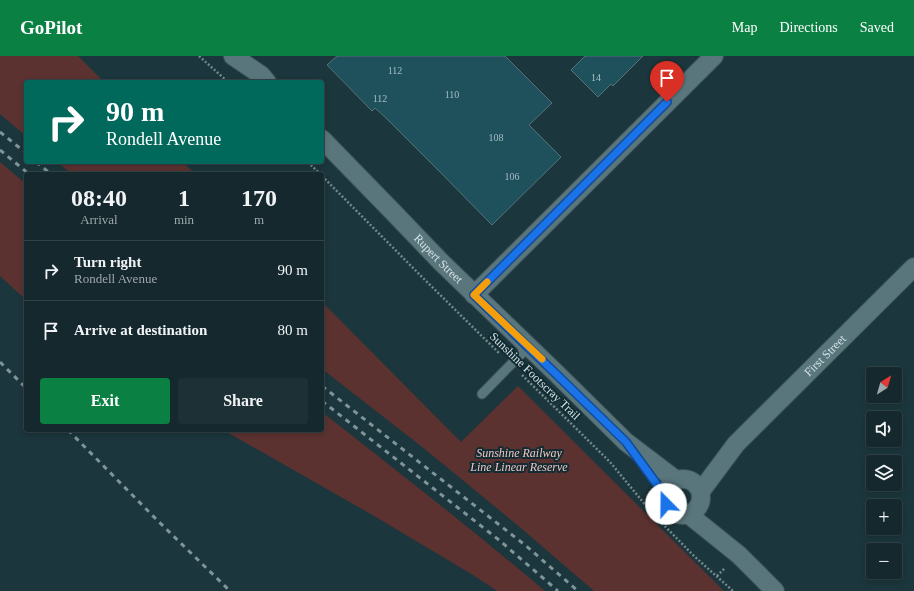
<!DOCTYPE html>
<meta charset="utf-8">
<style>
:root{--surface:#14282d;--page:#1d3035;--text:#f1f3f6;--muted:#9da6aa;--line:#334449;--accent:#0b8043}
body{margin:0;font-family:Georgia,serif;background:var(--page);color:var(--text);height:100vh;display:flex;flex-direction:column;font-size:15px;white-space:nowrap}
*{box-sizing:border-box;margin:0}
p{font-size:13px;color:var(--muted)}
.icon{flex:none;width:22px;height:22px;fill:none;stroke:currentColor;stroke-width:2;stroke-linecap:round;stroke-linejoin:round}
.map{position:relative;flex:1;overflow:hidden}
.details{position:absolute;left:24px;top:116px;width:300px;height:260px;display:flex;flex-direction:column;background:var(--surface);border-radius:4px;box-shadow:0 2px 6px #0003,0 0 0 1px var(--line)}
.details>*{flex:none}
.banner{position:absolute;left:24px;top:24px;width:300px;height:84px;border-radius:4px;box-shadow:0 2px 6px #0003,0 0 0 1px var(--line);background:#00695c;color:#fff;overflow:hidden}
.needle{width:26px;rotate:37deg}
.tools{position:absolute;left:866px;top:311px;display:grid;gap:8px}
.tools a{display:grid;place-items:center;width:36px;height:36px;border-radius:4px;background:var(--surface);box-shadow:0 2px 6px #0003,0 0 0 1px var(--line);font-size:20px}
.pin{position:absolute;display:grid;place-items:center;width:34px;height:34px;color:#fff;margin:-41px -17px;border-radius:50% 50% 50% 0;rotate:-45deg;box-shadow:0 0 4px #0007}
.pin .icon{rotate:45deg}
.me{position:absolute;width:44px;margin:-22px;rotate:338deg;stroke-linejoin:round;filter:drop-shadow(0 0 3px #0008)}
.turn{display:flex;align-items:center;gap:14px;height:84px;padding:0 16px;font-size:18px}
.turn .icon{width:52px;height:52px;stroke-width:2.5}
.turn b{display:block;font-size:28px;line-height:34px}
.eta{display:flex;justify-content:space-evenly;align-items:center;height:68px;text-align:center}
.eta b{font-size:24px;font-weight:600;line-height:28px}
.button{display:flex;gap:8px;margin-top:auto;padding:8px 16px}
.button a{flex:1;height:46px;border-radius:4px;background:var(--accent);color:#fff;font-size:16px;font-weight:600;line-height:46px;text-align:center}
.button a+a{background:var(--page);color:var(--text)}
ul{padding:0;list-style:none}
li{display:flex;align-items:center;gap:12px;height:60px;padding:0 16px;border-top:1px solid var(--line)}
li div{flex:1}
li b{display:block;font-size:15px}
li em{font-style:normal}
header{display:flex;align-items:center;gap:24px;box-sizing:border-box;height:56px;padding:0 20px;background:var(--accent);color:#fff}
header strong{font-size:19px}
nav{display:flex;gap:22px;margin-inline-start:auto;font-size:14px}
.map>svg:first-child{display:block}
.green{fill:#5b3230}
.building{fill:#1f515d;stroke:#567279}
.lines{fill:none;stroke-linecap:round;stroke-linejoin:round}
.service-casing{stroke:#3d5459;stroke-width:11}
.minor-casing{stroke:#3d5459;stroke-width:20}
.path{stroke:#74898e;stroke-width:2.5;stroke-dasharray:2 2;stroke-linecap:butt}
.service{stroke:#5a767d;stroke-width:9}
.minor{stroke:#5a767d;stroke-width:18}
.rail{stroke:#809499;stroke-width:3;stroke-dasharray:5 5;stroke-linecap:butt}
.route-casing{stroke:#114b97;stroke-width:10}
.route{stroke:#1a73e8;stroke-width:7}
.slow{stroke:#f59e0b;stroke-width:7}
.labels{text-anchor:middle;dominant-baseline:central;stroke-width:4;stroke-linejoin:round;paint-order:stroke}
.number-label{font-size:10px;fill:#a5bdc3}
.street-label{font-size:12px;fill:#d2e1e5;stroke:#112b32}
.park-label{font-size:12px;font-style:italic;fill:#f1c5c2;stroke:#112b32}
</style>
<header>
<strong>GoPilot</strong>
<nav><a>Map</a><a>Directions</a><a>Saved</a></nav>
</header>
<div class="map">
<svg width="914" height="535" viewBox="0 0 914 535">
<rect width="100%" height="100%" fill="#1b363c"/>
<path class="green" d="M0,0h78l26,26h-78v54l-26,-22z
M0,106l26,22v116l-26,-24z
M57,106h126l12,12h-123z
M322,246l139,140 57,-56 206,205h-130l-72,-62 -96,-79 -104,-81z
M322,356c75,59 150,117 223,179h-48l-24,-16 -104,-62 -146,-83h99z"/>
<path class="building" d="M337,0h168l47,47 -23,22 32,32 -69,68 -52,-53 -54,-54 -11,-10 -3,3 -45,-46z
M585,0h58l-30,30 -2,-2 -13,13 -27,-27z"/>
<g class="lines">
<g class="service-casing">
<path id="service" d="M482,338l46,-47"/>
</g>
<g class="minor-casing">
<g id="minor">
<path d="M233,0l28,19 6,7"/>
<path id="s1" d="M322,83l73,75 46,48 114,110 71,70 50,38"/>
<path d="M474,239l240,-239"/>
<circle cx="683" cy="441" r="18"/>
<path id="s2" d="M701,435l35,-47 178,-177"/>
<path d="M688,458l51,41 36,36"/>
</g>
</g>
<path class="path" d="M199,0l29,26
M308,106l12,12
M322,120l100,101 78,77
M522,319l88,87 42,51 42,43 39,35
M717,520l8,-8"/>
<use href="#service" class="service"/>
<use href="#minor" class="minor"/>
<path class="rail" d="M0,76l26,21
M0,94l29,24
M36,106l15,12
M0,306l26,26
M322,330l203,159 53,46
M322,345l177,139 59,51
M68,374l89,90 73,71"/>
</g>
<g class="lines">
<g class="route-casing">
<path id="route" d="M666,448l-2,-10 -38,-52 -72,-70 -80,-77 193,-193"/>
</g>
<use href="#route" class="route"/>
<path class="slow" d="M487,226l-13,13 68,64"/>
</g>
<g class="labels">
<g class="number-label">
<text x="395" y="14">112</text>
<text x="596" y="21">14</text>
<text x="452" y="38">110</text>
<text x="380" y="42">112</text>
<text x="496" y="81">108</text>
<text x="512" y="120">106</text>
</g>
<g class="street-label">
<text stroke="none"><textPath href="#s1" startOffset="167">Rupert Street</textPath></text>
<text stroke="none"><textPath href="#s2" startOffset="184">First Street</textPath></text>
<text transform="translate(535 320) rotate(44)">Sunshine Footscray Trail</text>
</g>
<g class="park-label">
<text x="519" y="397">Sunshine Railway<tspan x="519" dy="14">Line Linear Reserve</tspan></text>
</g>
</g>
</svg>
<div class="tools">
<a><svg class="needle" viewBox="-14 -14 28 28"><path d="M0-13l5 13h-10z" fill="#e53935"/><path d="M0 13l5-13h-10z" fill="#9da6aa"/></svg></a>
<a><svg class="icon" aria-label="sound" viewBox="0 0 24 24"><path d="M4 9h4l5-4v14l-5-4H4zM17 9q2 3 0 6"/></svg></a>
<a><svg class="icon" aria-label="layers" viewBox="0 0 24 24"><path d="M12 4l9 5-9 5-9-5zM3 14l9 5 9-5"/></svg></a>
<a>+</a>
<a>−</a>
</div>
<div class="pin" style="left:667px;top:46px;background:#d93025"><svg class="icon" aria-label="arrive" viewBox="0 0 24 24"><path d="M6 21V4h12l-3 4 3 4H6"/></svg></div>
<svg class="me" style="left:666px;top:448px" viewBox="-20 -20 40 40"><circle r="19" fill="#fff"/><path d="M0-13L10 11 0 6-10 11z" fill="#1a73e8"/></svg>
<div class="banner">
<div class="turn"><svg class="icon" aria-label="right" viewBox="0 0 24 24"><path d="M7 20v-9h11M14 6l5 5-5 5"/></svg><div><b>90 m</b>Rondell Avenue</div></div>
</div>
<section class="details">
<div class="eta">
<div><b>08:40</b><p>Arrival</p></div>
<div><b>1</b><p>min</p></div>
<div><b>170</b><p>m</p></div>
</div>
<ul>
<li><svg class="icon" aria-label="right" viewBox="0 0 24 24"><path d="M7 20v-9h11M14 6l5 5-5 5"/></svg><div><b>Turn right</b><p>Rondell Avenue</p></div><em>90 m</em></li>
<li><svg class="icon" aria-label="arrive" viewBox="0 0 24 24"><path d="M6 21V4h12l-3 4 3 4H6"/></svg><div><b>Arrive at destination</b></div><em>80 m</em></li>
</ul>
<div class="button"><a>Exit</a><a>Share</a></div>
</section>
</div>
